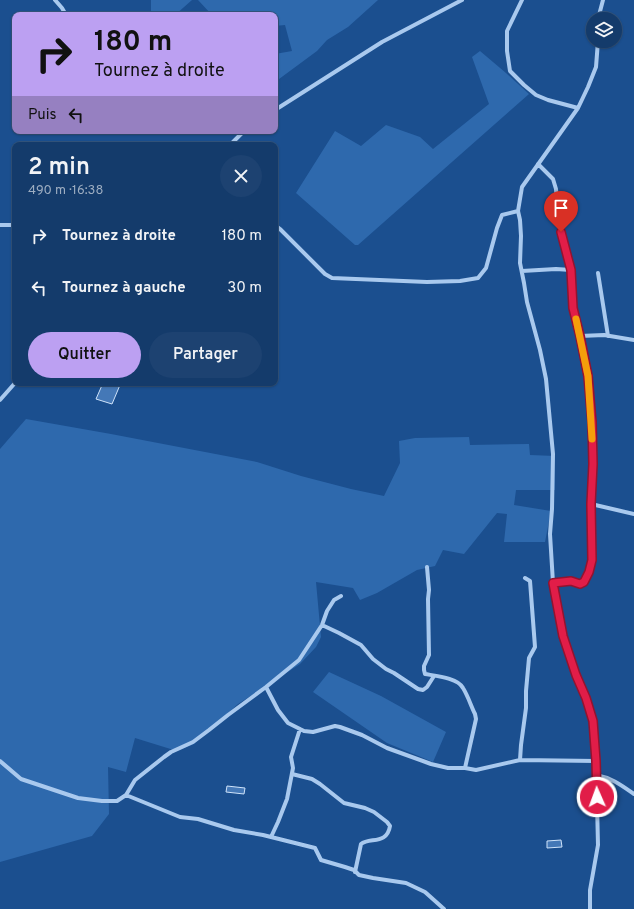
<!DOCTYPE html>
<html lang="fr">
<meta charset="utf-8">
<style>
:root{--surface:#143b6b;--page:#1d4271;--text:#f1f3f6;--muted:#9dadc1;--line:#33557e;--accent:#bca0f2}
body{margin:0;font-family:Overpass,sans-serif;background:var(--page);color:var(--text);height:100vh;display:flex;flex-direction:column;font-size:15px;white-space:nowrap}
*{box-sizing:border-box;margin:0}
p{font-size:13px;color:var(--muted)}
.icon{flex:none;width:22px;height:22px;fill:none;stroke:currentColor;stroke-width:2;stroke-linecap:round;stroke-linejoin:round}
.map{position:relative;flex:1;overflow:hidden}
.sheet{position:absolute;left:12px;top:142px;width:266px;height:244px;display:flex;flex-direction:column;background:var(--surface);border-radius:8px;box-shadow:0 1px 3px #0004,0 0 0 1px var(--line)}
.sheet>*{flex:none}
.hud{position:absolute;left:12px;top:12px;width:266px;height:122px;border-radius:8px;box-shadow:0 1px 3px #0004,0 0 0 1px var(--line);background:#bca0f2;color:#111;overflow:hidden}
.tools{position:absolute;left:586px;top:12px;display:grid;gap:8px}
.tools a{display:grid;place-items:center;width:36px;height:36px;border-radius:50%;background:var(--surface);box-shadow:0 1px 3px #0004,0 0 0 1px var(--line);font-size:20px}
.pin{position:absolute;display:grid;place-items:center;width:34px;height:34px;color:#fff;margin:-41px -17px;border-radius:50% 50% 50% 0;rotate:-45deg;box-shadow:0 0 4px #0007}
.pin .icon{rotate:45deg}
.me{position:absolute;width:44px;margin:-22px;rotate:358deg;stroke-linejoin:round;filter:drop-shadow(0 0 3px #0008)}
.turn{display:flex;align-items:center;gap:14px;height:84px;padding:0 16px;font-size:18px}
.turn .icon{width:52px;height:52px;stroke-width:2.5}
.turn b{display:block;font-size:28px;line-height:34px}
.then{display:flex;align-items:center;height:38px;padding:0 16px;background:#0003;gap:8px;font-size:15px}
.round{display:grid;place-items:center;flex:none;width:42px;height:42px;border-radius:21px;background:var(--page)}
.overview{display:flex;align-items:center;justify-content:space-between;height:68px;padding:0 16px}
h1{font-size:24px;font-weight:600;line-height:30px}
.primary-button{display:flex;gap:8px;margin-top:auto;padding:8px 16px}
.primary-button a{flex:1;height:46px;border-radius:24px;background:var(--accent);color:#111;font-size:16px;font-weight:600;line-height:46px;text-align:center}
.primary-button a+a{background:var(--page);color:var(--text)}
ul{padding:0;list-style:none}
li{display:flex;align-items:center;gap:12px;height:52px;padding:0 16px}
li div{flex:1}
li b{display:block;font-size:15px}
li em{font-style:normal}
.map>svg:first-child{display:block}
.green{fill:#2e69ad}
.building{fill:#4478b7;stroke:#cfe3fa}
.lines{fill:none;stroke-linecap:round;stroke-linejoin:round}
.street{stroke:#a9c9ee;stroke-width:4}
.route-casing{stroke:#92132f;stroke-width:10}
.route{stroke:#e11d48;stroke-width:7}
.slow{stroke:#f59e0b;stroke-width:7}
</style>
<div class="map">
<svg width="634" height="909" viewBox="0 0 634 909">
<rect width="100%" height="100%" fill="#1b4f8f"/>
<path class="green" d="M151,0h41l-17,15h-24z
M198,0h180l-30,27 -21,13 -10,11 -42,31v-28l17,-3 -7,-26 -10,1v-11h-63z
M480,51l26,22 23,21 -171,151h-3l-59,-52 39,-62 26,15 25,-21 34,12 13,12 56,-45 -17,-47z
M26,419l85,15 146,28 44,14 50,13 33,7 16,-33 -1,-22 16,-3 54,-1 1,8 59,-1 1,11 25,1v34h-39l-2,15 37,6 -6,31h-41l3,-28 -10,-1 -33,41 -21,-4 -8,16 -18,4 -40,23 -17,7 -7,-12 -37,-6 5,55 -5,10 -16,17 -62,40 -44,40 -17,7 -42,-13 -9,34 -18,-5 1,47 -17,22 -92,26v-413z
M329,672l52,24 65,36 -13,30 -46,-19 -74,-51z"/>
<path class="building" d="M103,383h11l6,2 -8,19 -16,-5z
M227,786l18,2 -1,6 -18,-2z
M561,840l1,7 -15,1v-7z"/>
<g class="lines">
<path class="street" d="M55,0l7,8 4,7
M522,0l-15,31v20l3,20 14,14 12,10 12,5 30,8
M598,19l5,-19
M275,110l107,-68 80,-42
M230,145l14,-14
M538,164l15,15 3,10 2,29 13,52 2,38 7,28 8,40 4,46 1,42 -2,40 1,56 -3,12 -5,11 -4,1 -9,-3 -18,2
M0,225h15
M275,225l5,4 45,45 7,4 95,4 33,-1 18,-3 8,-10 11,-40 5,-13 16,-4
M522,271l34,-2 15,1
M598,273l10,63
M580,336l24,-1 30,5
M0,400l15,-17
M591,504l43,10
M427,567l2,23 -1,9 1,56 -5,11v4l1,4c11,2 33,4 38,14 5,8 8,18 12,26l1,5 -11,49
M322,625l17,8 22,12 12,14 13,10 8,4 24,16 5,1 4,-3 7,-11
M266,687l12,23 10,13 16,8 9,1 22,-6 5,1 22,8 25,13 44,16 17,4h17l11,2 44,-10 76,1
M520,760l1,-15 5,-37v-17l3,-33 6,-11 -5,-66 -5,-3
M0,761l21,18 57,19 24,3h15l9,-6 54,22 18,2 36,11 29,5 52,13 6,12 24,7 9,3 5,5 14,3 33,5 19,9 19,17
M292,774l20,5 8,5 24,19 21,5 9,4 13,10 3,4c-3,19 -20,11 -29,18l-6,28
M596,775c16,3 25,10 38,19
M126,795l9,-15 29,-23 7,-5 22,-10 16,-12 19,-15 38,-28 33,-27 23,-35 5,-14 7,-11 7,-4
M271,837l7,-15 9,-23 6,-31 -2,-11 9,-28
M590,909v-19l8,-45 -2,-84 -3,-40 -7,-23 -10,-23 -13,-39 -10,-53 -3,-49 2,-25 1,-55 -7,-75 -6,-29 -13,-48 -3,-19 -4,-20 1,-27 -1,-16 -2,-9 4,-24 56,-79 10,-21 8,-20 2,-26"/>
</g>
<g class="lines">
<g class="route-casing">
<path id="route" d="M561,232l10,38 2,38 7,28 8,40 4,46 1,42 -2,40 1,56 -3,12 -5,10 -4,2 -9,-3 -18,2 10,53 13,39 10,23 7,23 3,40 1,36"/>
</g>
<use href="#route" class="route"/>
<path class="slow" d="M576,319l12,57 4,63"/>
</g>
</svg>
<div class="tools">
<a><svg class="icon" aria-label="layers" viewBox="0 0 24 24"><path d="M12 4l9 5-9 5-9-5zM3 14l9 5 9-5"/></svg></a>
</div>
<div class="pin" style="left:561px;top:232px;background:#d93025"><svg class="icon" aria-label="arrive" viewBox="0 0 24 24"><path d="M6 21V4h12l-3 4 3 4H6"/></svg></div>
<svg class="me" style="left:597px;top:797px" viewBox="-20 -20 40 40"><circle r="17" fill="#e11d48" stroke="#fff" stroke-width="3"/><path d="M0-11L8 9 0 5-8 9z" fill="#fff"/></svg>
<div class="hud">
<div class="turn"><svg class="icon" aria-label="right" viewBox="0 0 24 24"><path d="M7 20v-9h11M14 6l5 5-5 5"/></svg><div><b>180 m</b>Tournez à droite</div></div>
<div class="then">Puis<svg class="icon" aria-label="left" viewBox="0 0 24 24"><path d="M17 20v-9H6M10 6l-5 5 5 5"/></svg></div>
</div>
<section class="sheet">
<div class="overview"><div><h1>2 min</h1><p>490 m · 16:38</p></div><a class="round"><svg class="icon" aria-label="close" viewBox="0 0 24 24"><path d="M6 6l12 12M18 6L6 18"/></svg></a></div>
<ul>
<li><svg class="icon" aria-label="right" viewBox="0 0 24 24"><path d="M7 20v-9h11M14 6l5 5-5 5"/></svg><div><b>Tournez à droite</b></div><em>180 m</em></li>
<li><svg class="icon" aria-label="left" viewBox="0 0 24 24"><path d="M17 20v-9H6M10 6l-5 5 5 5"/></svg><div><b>Tournez à gauche</b></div><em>30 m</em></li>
</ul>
<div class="primary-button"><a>Quitter</a><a>Partager</a></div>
</section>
</div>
